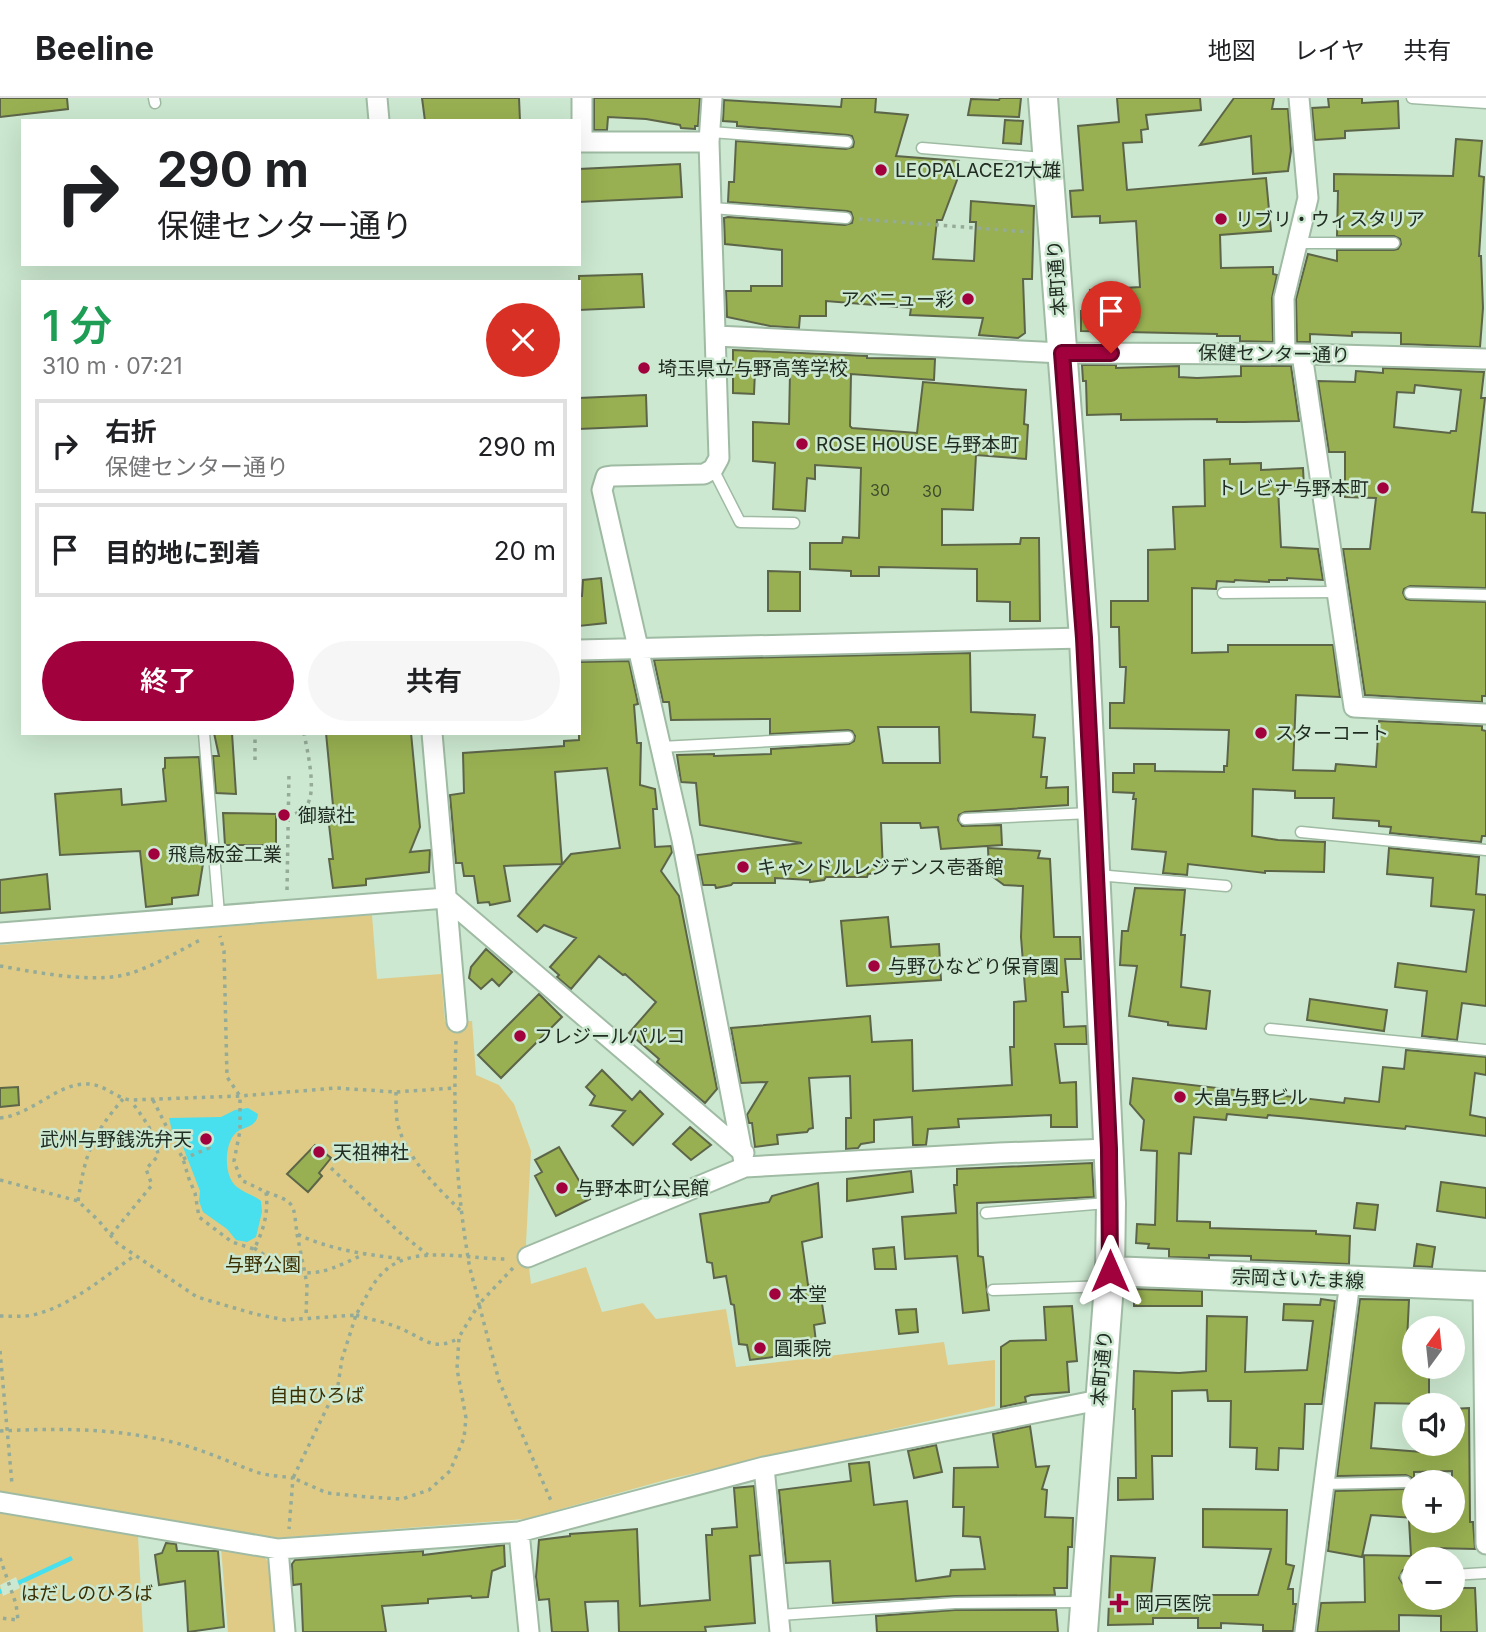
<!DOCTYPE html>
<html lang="ja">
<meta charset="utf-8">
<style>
:root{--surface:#fff;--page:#f6f6f6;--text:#202124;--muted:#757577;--line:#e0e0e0;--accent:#a1023d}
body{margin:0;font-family:Inter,"Noto Sans JP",sans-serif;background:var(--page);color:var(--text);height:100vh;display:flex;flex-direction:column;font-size:26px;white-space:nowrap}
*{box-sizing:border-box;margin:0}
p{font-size:23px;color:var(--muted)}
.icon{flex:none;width:38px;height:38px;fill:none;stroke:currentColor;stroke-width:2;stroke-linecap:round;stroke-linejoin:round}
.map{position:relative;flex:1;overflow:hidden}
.details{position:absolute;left:21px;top:182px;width:560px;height:455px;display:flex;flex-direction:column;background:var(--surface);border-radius:0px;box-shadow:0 7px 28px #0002}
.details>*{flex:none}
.top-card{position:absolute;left:21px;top:21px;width:560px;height:147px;border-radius:0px;box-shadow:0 7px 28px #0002;background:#fff;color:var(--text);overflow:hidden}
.needle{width:46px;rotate:15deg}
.buttons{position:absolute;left:1402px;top:1218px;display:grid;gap:14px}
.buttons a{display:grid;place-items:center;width:63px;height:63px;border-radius:50%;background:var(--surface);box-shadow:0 7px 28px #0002;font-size:35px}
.pin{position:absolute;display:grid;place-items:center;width:60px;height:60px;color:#fff;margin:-72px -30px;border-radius:50% 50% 50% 0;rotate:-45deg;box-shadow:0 0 7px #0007}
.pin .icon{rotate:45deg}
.me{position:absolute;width:77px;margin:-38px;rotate:0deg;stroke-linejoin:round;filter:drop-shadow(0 0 5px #0008)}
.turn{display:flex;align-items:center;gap:24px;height:147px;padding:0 21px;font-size:32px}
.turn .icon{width:91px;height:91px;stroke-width:2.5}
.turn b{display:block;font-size:49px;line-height:60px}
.round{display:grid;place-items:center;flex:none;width:74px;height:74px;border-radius:37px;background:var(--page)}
.headline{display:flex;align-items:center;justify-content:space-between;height:119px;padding:0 21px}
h1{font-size:42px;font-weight:600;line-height:52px;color:#1e9e55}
.primary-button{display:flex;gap:14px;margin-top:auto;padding:14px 21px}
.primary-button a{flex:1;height:80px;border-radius:42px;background:var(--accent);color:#fff;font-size:28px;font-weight:600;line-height:80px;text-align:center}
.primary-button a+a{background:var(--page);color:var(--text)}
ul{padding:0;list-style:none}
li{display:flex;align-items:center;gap:21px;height:94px;margin:0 14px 10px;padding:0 7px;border:4px solid var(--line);border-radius:0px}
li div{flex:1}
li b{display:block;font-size:26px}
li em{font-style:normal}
header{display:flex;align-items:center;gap:42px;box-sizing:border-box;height:98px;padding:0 35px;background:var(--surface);border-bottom:2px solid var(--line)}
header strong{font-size:33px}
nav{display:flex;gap:38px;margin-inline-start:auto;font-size:24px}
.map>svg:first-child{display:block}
.green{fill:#dfcb86}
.water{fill:#48dfee}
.pier{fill:#cce8d0}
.building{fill:#98b051;stroke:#5d6549;stroke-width:2;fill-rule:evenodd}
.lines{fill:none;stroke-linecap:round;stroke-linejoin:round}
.lane-casing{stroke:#a0bba3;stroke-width:13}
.street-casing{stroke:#a0bba3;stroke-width:23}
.secondary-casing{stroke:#a0bba3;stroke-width:32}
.path{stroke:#94ab98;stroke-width:3.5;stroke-dasharray:3.5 5;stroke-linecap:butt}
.lane{stroke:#fff;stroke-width:10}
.street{stroke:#fff;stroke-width:19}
.secondary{stroke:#fff;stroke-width:28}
.route-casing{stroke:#690128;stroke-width:18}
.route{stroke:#a1023d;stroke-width:12}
.poi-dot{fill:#a1023d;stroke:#cce8d0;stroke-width:2.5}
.labels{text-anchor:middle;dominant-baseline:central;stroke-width:5;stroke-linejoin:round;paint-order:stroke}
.number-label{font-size:16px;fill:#3f4d2e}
.poi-label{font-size:19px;fill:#212c23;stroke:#cce8d0;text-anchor:start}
.street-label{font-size:19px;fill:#212c23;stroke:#cce8d0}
.park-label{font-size:19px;fill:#3b2f02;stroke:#cce8d0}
</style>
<header>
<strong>Beeline</strong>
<nav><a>地図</a><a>レイヤ</a><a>共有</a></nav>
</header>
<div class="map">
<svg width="1486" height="1534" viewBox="0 0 1486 1534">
<rect width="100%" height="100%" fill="#cce8d0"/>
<path class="green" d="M372,817l5,64 64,-5 4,48 27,-1 4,54 23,10 15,19 17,47 -5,92 5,41 55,-17 16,45 41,-9 13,16 70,-10 10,58 208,-25 4,23 47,-5v46l-326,73 -144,40 -250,19 -129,-21 -8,19 5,96h-143v-687z
M221,1450l43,9 6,7 6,68h-48z"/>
<path class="water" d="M248,1010l10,6c-2,16 -16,11 -24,21 -10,12 -10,42 3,52 7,6 17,8 24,14l1,11 -6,25 -9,5 -11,-2 -9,-11 -24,-17 -4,-11 1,-10 -17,-44 -11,-16 -3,-13 52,-1 14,-7z
M71,1458l2,4 -73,34v-5z"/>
<path class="pier" d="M16,1479l4,11 -17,8 -3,-11z"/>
<path class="building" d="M0,0h67l1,11 -68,8z
M422,0h97l1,23h-95z
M594,0h106l-2,28h-3v3l-14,-1 -1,-3 -34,-6 -38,-2 -1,13h-13z
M842,0h34l-1,14 33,3 -12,41 63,5 -2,19 -15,40h-5l-4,39 41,2 2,-39h-6l1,-21 63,5 -2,73h-9l2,54 -7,5 -39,-3 4,-17 -73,-3 1,-7 -85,-7v15h-26l-1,12 -29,-2 -43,-9 -1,-26h25v-5h31v-36l-57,-6 -1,-26 4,-1 117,8 7,-2 1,-5 -2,-6 -4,-1 -119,-9 1,-20h5l2,-41 110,8 7,-2 1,-5 -2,-6 -4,-1 -111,-9v-4l-14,-1 1,-21 117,7z
M1000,0h21l-2,19 -51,-2 3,-16 28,1z
M1117,0h83l1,12 -55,5 2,14 -7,1 1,12 -19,1 4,47 139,-12 5,53 -51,4 1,33 52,-1v7l4,1 -5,23 1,44 -33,-1v-5h-23v-2l-136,-3v-20h11l-2,-21 50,-3 -4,-66 -36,2v-7l-28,1 -2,-26 13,-1 -5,-64 41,-4z
M1234,0h40l-2,11h16l3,42 -3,20 -35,3 -2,-38 -51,9z
M1328,0h34v5l36,-2 1,27 -54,3v7l-30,2 -3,-32 17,-1z
M1005,22l18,1 -2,23 -18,-1z
M1456,41l26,2 -3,35 5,1 -5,79h2l2,52 -3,39 -79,-3v-11l-49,-1v4l-42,-2v8h-13l-1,-43 12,-45 29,7v-11h57l4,-1 3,-5 -1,-5 -6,-3h-57l1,-45h-4v-17l119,2z
M680,66l2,33 -103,5v-33z
M642,176l2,33 -65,3v-34z
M733,252l134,6v2l68,1 -1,21 -83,-6 -1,52 2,2 65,5 6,-51 103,8 -2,34 4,1 -2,34 -50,-4 -3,55 -31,-1v36l78,-1 1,-6h18l1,83h-30v-19l-33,-1v-32l-98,-2v9h-28v-5l-41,-2v-26h32l1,-6 16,1 2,-70 -46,-3v14l-8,-1 -2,33 -32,-2 2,-46 -22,-2v-39l36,2 1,-52 -35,-1 -1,23 -21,-1z
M1082,267h34v3l63,-2v11l18,1 44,-2v-10h50l8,55 -55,1h-27v-3l-96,1v-6l-34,1 -1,-34h-3z
M1383,270l101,4 -3,26h4l-13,114 14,1v75l-76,-2 -6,3 -1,4 3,6 4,1 76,2v94h-4v6l-117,-7 -22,-146h27l6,-51 -31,-1v-45h-16l-11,-71 37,1 1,-11 27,2zM1415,287l46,5 -5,41h-5l-1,2 -56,-6 3,-35 17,1z
M646,297l1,31 -68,3v-31z
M1230,361v5l31,-1v7l42,-2 1,19 -26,1 3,59 37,2 5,31 -36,-2v2h-18v2l-34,-2 -1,2 -17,-1 -1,8 -24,-1v65l36,-1v-7h105l7,52 -44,-2 -3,75 42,1 1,-7 40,3 3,-46 103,5v4l4,1v105h-4l-1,6 -91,-9 1,-6 -12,-1v-5l-46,-3 1,-20h-39v-7l-42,-2 -1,47 26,4 47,2 -1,30 -59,-1v2l-77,-9 -1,11 -24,-2 3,-21 -34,-3 4,-50h-3l1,-6 -21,-1v-19h21v-9h21v7l69,1v-6h3l2,-36 -119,-2v-25h14l2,-36h-6l-1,-40h-8v-26h37v-51l27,-1 -2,-42 32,-1 -1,-46z
M768,473l32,1v39h-32z
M601,480l5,45 -27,3v-30h3l1,-16z
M970,555l1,59 64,3 -2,22 12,1 -4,39h6l-1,11 22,-1v18l-103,7 -6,3 -1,5 4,6 39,-1 1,20 -61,4 -3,-22 -17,1 -1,-5h-39l2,49 -15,2 -1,3h-41l-2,3 -14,2v-2l-35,-2v5h-42l-2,2 -15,3 -1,-3h-12l-6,-30 105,-12 -102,-18 -4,-42 -15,-1 -4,-27 37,-1v2l57,-2v-5l78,-5 5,-3 1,-5 -3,-5 -4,-1 -78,4v-15l-99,1 -2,-18h-6l-9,-42zM878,629h61l1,36h-57z
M629,563l9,43 -4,1 3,38h4l-1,42 15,4 2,20h-4l2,38 16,-1 1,6 -11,19 18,25 38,193 -12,14 -48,-41 2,-3 -30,-26 27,-31 -31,-28 -2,1 -24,-19 -28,33 -14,-12 2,-2 -9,-8 26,-29 -32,-13 -7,7 -19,-16 53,-62 49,-6 -13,-80 -52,4 7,92 -58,2 6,35 -20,4 -1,-3 -11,1 -4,-27h-10l-2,-13h-6l-6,-68 14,-2 -1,-40 101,-7v-5l15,-1v-78z
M214,635h18l4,61 -20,-1 -3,-37h6z
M326,635h85l9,94 -10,25 20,-2 -1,22 -63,7v6l-33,3 -4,-29h4l-5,-43h6z
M199,659l7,88 -8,50 -26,3v6l-26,3 -6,-56 -80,4 -5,-61 66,-5 1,16 44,-4 -3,-32 2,-1v-10z
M223,715l53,1v31h-51z
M988,750l52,3 -2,7 12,1 4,78h26l1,22h-16l3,33h-6l2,35 22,-1 1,18h-32l5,39 16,-1 1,45h-26v-12l-93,4 1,8 -31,2 -2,16h-13l-1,-28 -38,3v22l-13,2 -3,4 -12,1v-31h5l-1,-42 -41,2 4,50 -4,1 -2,3 -30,3 1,9 -23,3 -3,-24h-3l-2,-8 20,-33 -26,1 -10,-55 139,-12 2,26 40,-2 1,51 99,-6 -2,-38h4v-45l12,-1 -5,-64 2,-51 -19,-1 -15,-11z
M1389,750l90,9 -3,37 10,1v111l-24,-3 -5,37 -35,-4 5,-45 -32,-4 3,-24 68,9 8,-62 -43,-4 2,-28 -46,-4z
M47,776l3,35 -50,4v-33z
M1135,790l50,2 -4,45h4l-4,52 29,4 -4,38 -38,-4v-3l-39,-6 8,-50 -17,-1 2,-34h6z
M888,819l3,30 48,-3 2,36 -94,6 -6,-65z
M486,851l26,23 -13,14 -7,-7 -11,10 -12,-11 2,-11z
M539,896l23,23 -61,61 -23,-23z
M1310,901l77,11 -3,21 -77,-11z
M1406,952l80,7v18l-11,-2 -5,42 16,3v18l-80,-10 -1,3 -105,-11 -32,-3 -1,3 -40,-4 -1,6 -32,-3 -3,37 -12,-1 -2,68 33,1v6l106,3v3l34,2 -1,28 -98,-4v-4l-42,-1v3l-40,-1v-8l-21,-1 1,-4 -13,-1 1,-19 18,1 2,-74 -16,-1 3,-30 -14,-16 3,-26 211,25 1,-5 34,4 4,-35 21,2z
M602,972l30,30 8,-9 23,23 -30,31 -21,-19 13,-15 -35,-6 5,-9 -9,-9z
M18,989l1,18 -19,2v-19z
M690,1029l21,18 -20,15 -18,-16z
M315,1047l16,13 -12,15 3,3 -14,16 -21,-18z
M559,1049l31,52 -34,17 -21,-40 7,-4 -7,-12z
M1092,1065l2,34 -117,6 1,53 5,1 6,53 -26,3 -6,-57 -52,3 -3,-42 54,-4 -2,-28h3v-16z
M911,1073l2,21 -66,9v-22z
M1441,1084l45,6v30l-49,-7z
M818,1085l4,54 -20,5 6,43 11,-1 6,39 -11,2 3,26 -67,9 -3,-15 -8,-1 -5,-39 -3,-1 -5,-28 -12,2 -2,-15 -5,-1 -7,-48 69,-12 3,-6z
M1357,1105l21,2 -3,25 -21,-2z
M1417,1146l18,3 -3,20 -18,-1z
M894,1149l2,22h-21l-2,-20z
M1134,1191l68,2v15h-68z
M1321,1201l14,2 -13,103h-17l-2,45 -24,-1 -1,22 -22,-1 1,-21 -27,-1 1,-46h-23l-1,-11 -35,1v65h-20l1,43 -35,1v-22h18l-1,-69h-2l1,-38 45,2 27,-2 1,-55 40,1 -2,55 62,-2 6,-49 -30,-1 1,-16 36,1z
M1360,1201l49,1 -2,41h7v26h15v37l-54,-1 -4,45 64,5v-9h17v-35l17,-1 1,114h3l2,27 -42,-1v10l-19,1v11h-11l-4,8 4,6h11v14h38v-10h23l2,44h-36v-16l-42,-1v16l-82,1 4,-29 44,-1 -1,-47 47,1 -2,-36 43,1v-50l-38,1v46l-43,-3 -9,42 -34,-6 7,-60 71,-2 4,-1 3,-6 -1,-4 -6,-3 -69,1z
M1072,1208l5,55 -10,1 2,30 -38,3 -6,2 1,5 -25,5v-60l9,-6 36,-1 -2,-33z
M916,1211l2,23 -19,2 -3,-24z
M1030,1328l6,41 13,-1 -7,23 5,1 -2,27 28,1 -1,29h-4l-1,41h-13l1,7 -100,1 -122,7 -3,-42 -44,2 -7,-73 72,-9 -2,-17 20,-2 5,43 33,-4 9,80 34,-5 1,-6 34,-1 -5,-32 -17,-1 1,-29h-11l1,-39 44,-1 -5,-33z
M936,1347l6,27 -28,6 -6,-27z
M754,1388l6,69 -10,1 5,67 -50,4 1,5h-87l-1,-31 -33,1 3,30h-36l-3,-33 -10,1 -3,-23 3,-37 31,-4v-2l67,-5 3,77 70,-6 -4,-65h6v-6l25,-2 -3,-39z
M1203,1411l84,1 -1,54 8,2 -6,23h5v15h3l-3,27h-30v-6l-42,-2v5h-23v-10h-45v6l-45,1 3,-69 44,2 -4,37h107l13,-46 -68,-2z
M166,1445l10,1 1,7h41l6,76 -36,5 -3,-51 -26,4 -4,-30 7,-2z
M504,1447l1,21 -13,5 -4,26 -16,1 -1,-2 -43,3v4l-46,3 4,26h-83l-2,-48 -8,1 -1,-21 3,-4 128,-9v4z
M955,1512h101l2,22h-181l-1,-16z"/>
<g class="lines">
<g class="lane-casing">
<path id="lane" d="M154,0l1,5
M1412,0l74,5
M711,34l136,10
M922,50l121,10
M712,110l134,10
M1297,145h97
M713,371l27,53 54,1
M1223,495l114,-1
M1410,495l76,2
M204,635l15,181
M661,649l187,-10
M965,721l125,-6
M1301,734l185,18
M1097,777l129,11
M1270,931l216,21
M986,1115l121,-10
M993,1192l115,-4
M1324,1386l82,-2
M1452,1477l34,-2
M1406,1479h8
M780,1517l175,-12 128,-1"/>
</g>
<g class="street-casing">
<path id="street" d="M377,0l2,23
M712,0l-3,44 10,316 -6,11 -9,5 -91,2 -7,1 -4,13 80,350 63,327
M579,44h130
M582,44v-44
M716,238l346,17 240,1 184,5
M1285,255l-1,-55 24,-100 -9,-100
M1302,256l52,353 132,7
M579,552l505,-12
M432,635l25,289
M0,835l446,-35 298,255
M528,1159l217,-90 254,-14 110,-4
M1483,1188l3,258
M764,1369l16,165
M0,1404l278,47 241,-17 245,-65 335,-67
M519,1434l10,100
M278,1451l7,83
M1305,1534l45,-351"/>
</g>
<g class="secondary-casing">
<path id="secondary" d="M1043,0l41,540 27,565 -1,68 -27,361
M1110,1173l376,15"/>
</g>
<path class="path" d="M859,121l170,13
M255,662v-27
M288,720c6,-4 15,-7 19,-13 10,-15 0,-55 -3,-72
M287,792l2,-118
M0,868c34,6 85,16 119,10 25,-4 60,-25 83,-37
M456,943c-3,72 0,145 12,216 2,16 8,31 11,47l-20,33
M396,994c0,9 0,19 1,28 6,35 40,67 64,91
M153,1002l30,59 6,20 6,14 4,24 33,25 22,7c9,-17 15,-37 12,-57l-25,-12 -7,-19 6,-30v-35l-13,-19 -3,-126 -4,-15
M0,1020c31,-3 57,-34 85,-34 19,-1 29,14 46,16l109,-4 96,-8 60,4 58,-4
M183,1061l26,-11 -2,-6
M331,1070l68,64 29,23
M0,1082l78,21 21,20 18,22 80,54 58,17 30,6 71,-5c9,-15 17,-35 31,-46 30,-25 85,-9 122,-10
M266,1094c31,11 27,11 31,42 33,16 72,21 107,25
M78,1103c7,-47 14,-66 45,-102
M297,1136l10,50 -1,34
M111,1137l41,-50 -6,-16 12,-13c-2,-23 -14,-37 -27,-55
M254,1150c48,33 59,31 110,6
M513,1170l-34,36 20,77 53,122
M356,1217c16,5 35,8 50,16 21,10 29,20 53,7l-2,31 9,49 -2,20 -14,33 -21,19 -27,9 -34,-2 -41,-4 -34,-15 45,-93 4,-26z
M0,1218c11,0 23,1 33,-1 38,-9 71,-38 101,-59
M0,1253l12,133
M0,1333c59,-3 118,-3 176,12 28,7 53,19 80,29 12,4 25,4 37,6l-4,51
M0,1460l16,46 2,16 -18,-2"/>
<use href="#lane" class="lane"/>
<use href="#street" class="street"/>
<use href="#secondary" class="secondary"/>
</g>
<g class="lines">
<g class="route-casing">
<path id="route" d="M1110,1173l-1,-122 -16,-336 -9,-175 -22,-285h49"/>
</g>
<use href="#route" class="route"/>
</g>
<g class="poi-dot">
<circle cx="881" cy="72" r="7"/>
<circle cx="1221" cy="121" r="7"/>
<circle cx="968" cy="201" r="7"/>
<circle cx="644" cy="270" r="7"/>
<circle cx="802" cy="346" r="7"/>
<circle cx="1383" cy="390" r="7"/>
<circle cx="1261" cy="635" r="7"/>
<circle cx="284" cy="717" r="7"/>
<circle cx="154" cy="756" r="7"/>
<circle cx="743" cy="769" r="7"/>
<circle cx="874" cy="868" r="7"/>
<circle cx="520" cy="938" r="7"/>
<circle cx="1180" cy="999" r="7"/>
<circle cx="206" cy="1041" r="7"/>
<circle cx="319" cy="1054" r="7"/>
<circle cx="562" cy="1090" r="7"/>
<circle cx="775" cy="1196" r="7"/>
<circle cx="760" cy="1250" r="7"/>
<path d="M1115.5 1494.5h7v7h7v7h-7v7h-7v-7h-7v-7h7z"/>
</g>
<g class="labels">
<g class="number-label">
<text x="880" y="392">30</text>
<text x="932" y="393">30</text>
</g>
<g class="poi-label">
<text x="895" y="72">LEOPALACE21大雄</text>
<text x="1235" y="121">リブリ・ウィスタリア</text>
<text x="954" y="201" text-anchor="end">アベニュー彩</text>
<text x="658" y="270">埼玉県立与野高等学校</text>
<text x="816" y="346">ROSE HOUSE 与野本町</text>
<text x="1369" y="390" text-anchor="end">トレビナ与野本町</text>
<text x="1275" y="635">スターコート</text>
<text x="298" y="717">御嶽社</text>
<text x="168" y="756">飛鳥板金工業</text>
<text x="757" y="769">キャンドルレジデンス壱番館</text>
<text x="888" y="868">与野ひなどり保育園</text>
<text x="534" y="938">フレジールパルコ</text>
<text x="1194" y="999">大畠与野ビル</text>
<text x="192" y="1041" text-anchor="end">武州与野銭洗弁天</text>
<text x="333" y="1054">天祖神社</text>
<text x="576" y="1090">与野本町公民館</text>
<text x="789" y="1196">本堂</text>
<text x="774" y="1250">圓乘院</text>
<text x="1135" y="1505">岡戸医院</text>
</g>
<g class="street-label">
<text transform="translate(1057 180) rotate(-94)">本町通り</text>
<text transform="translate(1274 256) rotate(1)">保健センター通り</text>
<text transform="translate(1298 1181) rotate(2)">宗岡さいたま線</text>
<text transform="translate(1102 1270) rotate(-85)">本町通り</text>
</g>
<g class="park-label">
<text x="263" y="1166">与野公園</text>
<text x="317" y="1297">自由ひろば</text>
<text x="87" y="1495">はだしのひろば</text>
</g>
</g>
</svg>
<div class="buttons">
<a><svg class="needle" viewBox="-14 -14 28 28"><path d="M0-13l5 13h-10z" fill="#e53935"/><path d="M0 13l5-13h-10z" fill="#757577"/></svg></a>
<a><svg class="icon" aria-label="sound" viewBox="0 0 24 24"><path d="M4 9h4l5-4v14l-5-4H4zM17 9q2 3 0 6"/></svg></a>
<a>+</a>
<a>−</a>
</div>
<div class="pin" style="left:1111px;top:255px;background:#d93025"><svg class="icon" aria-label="arrive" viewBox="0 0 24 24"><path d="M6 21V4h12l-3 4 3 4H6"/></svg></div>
<svg class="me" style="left:1110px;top:1173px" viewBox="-20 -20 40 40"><path d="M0-17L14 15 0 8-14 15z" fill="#a1023d" stroke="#fff" stroke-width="4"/></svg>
<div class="top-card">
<div class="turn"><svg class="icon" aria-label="right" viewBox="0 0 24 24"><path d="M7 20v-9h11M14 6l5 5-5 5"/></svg><div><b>290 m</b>保健センター通り</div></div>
</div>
<section class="details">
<div class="headline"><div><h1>1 分</h1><p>310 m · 07:21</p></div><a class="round" style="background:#d93025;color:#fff"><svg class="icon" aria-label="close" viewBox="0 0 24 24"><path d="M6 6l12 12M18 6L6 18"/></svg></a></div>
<ul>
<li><svg class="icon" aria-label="right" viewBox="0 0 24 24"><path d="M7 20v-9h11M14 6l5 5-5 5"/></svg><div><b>右折</b><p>保健センター通り</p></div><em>290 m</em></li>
<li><svg class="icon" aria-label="arrive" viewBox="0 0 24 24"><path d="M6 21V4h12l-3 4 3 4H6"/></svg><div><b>目的地に到着</b></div><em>20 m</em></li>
</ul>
<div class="primary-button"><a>終了</a><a>共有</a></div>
</section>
</div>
